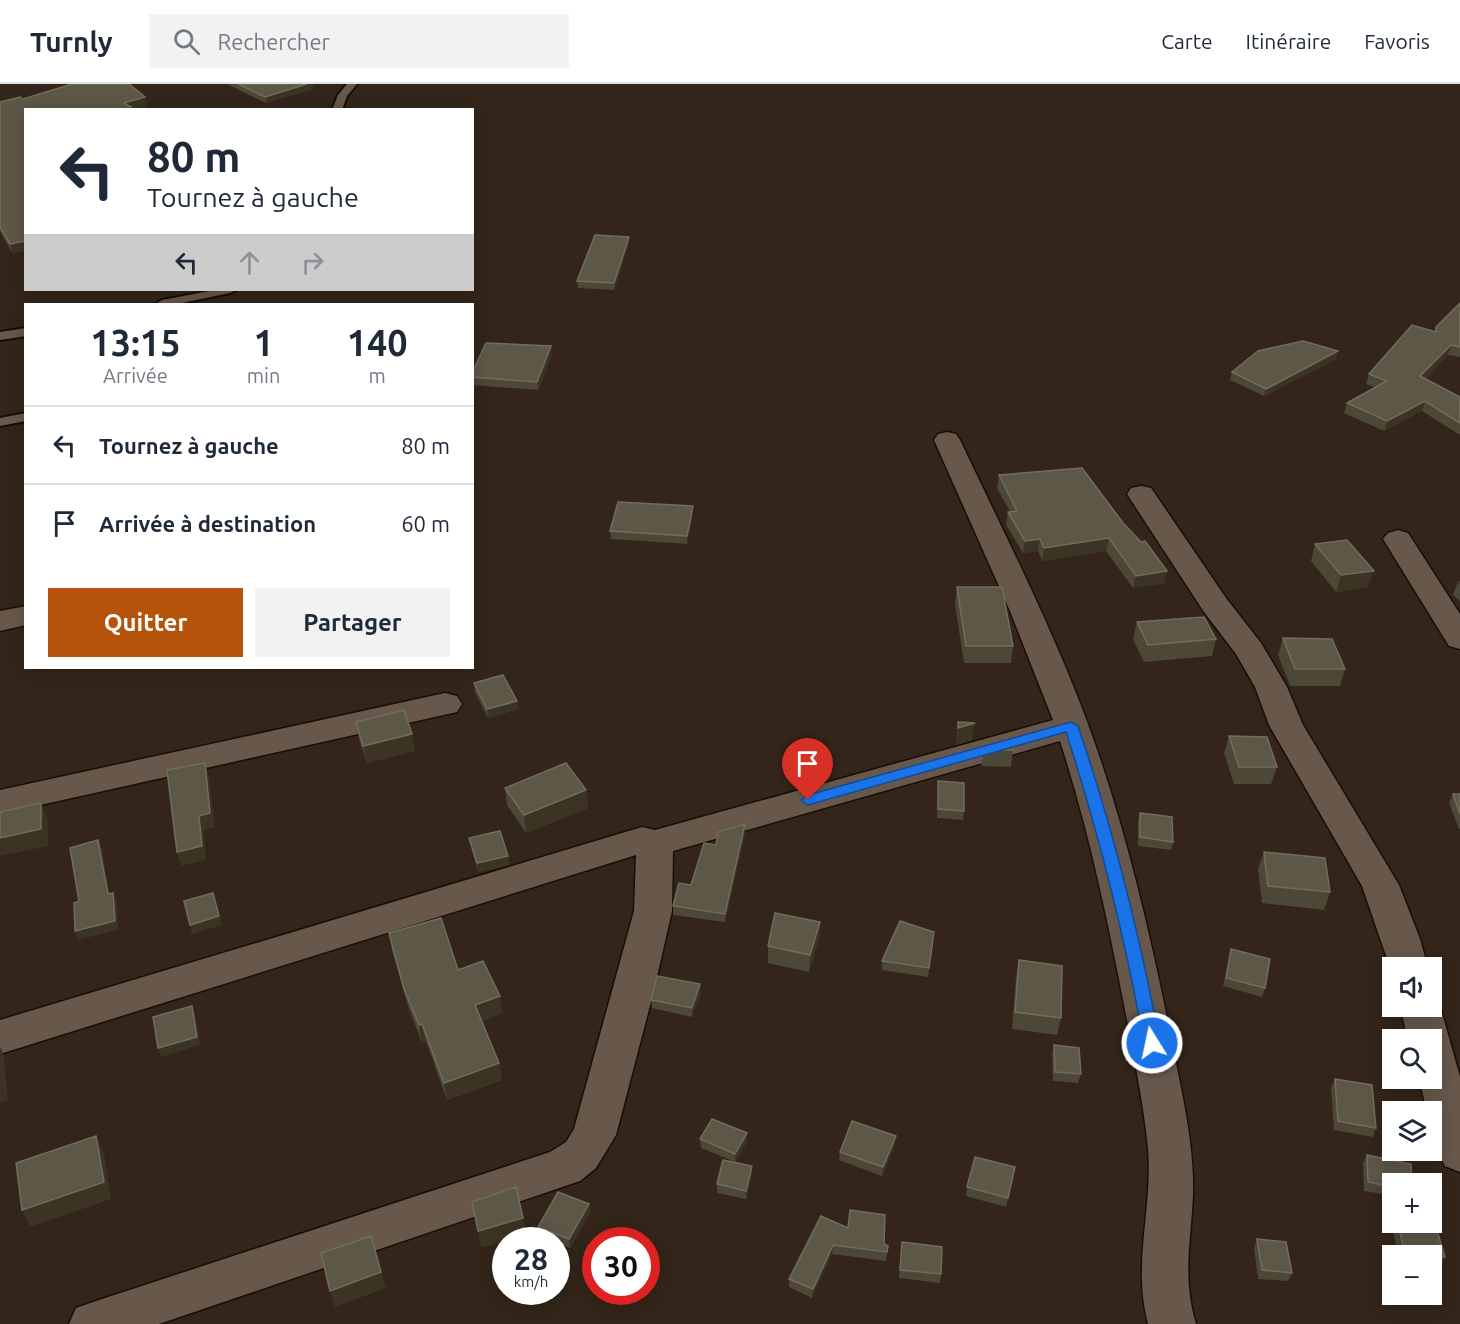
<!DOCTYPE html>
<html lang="fr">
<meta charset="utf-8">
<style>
:root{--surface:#fff;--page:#f2f2f3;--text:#1f2937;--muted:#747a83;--line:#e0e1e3;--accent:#b45309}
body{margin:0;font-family:Ubuntu,sans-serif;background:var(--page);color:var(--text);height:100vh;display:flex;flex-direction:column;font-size:22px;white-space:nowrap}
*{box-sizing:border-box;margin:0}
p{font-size:20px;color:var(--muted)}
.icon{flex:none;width:33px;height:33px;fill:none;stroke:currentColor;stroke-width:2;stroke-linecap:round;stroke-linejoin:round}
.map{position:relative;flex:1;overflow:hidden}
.drawer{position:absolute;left:24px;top:219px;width:450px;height:366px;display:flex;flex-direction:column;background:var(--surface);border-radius:0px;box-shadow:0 3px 15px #0003}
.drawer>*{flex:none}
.top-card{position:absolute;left:24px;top:24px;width:450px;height:183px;border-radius:0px;box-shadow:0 3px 15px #0003;background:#fff;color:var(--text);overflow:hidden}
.controls{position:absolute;left:1382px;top:873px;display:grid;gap:12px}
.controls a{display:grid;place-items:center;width:60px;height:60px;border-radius:0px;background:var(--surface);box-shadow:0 3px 15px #0003;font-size:30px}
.speed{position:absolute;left:492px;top:1143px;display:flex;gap:12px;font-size:30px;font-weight:700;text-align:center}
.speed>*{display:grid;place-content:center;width:78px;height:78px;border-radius:50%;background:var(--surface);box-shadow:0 3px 15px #0003;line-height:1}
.speed small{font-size:15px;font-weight:400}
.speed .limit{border:9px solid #d22;background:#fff;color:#111}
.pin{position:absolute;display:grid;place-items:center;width:51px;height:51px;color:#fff;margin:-62px -26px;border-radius:50% 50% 50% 0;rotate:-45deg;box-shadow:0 0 6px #0007}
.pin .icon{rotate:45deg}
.me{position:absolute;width:66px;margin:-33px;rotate:350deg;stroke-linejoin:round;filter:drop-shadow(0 0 4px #0008)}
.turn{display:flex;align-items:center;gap:21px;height:126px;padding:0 24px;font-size:27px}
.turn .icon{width:78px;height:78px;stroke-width:2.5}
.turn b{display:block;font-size:42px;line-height:51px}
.lanes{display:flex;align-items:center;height:57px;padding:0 24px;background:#0003;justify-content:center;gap:30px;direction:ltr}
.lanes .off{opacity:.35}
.eta{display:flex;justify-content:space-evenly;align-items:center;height:102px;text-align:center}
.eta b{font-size:36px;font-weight:600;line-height:42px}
.action{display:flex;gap:12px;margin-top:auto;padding:12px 24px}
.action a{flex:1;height:69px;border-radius:0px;background:var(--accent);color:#fff;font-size:24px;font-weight:600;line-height:69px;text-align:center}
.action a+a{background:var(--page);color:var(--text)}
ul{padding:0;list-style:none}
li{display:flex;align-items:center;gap:18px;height:78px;padding:0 24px;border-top:2px solid var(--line)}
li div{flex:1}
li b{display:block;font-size:22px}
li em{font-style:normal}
header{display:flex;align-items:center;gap:36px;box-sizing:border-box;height:84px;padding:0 30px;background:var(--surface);border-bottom:2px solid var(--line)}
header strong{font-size:28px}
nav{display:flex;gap:33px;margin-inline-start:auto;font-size:21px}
.search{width:420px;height:54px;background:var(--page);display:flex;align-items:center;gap:15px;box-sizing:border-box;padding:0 21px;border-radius:0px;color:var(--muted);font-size:22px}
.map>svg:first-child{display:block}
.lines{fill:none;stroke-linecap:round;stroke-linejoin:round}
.service-casing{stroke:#1a0e04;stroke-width:4}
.minor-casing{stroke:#1a0e04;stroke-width:3}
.service{fill:#68584b;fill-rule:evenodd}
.minor{fill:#68584b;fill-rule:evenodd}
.wall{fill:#4c4736}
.shaded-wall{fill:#3b3323}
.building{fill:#5c5747;stroke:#726c5d;stroke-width:1.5}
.route{fill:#1a73e8;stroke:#114b97;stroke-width:1.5}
</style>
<header>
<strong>Turnly</strong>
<div class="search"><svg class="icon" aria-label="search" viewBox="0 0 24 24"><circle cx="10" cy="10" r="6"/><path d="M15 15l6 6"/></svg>Rechercher</div>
<nav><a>Carte</a><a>Itinéraire</a><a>Favoris</a></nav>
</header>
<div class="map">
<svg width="1460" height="1240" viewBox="0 0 1460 1240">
<rect width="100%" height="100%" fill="#332519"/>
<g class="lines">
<g class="service-casing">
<path id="service" d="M347,0h10l-10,12 -5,14h-10l6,-15z
M215,206h21l-6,3 -53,11h-21l6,-4z
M26,244v8l-26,4v-8z
M26,329v8l-26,5v-8z"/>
</g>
<g class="minor-casing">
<path id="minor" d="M947,348l9,2 4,6c43,91 89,181 125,276 46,123 73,253 98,382 6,32 11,64 10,97 -2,47 -11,82 3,129h-48c-16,-62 5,-114 0,-176 -5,-48 -15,-96 -24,-143 -17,-89 -36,-178 -64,-264l-387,110 -1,60 -19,83 -37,141 -20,33 -16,13 -421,143h-90l7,-16 17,-6 457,-150 16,-10 8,-13 60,-218 2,-56 -636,199v-34l642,-193 13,3 398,-110 -43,-109 -76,-171 4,-6z
M1141,402l10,2 75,110 35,45 26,44 16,38 96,160 21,54 8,29h-36v5l-30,-87 -93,-161 -14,-38 -19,-33 -32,-42 -77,-118 4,-6z
M1398,446l10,3 52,81v35l-11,-3 -66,-107 5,-6z
M26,522v19l-26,6v-20z
M445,609l12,3 5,8 -5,8 -457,102v-24z
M1431,910l3,1 6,11 20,71v95l-15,-6c-9,-17 -14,-35 -14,-54h-4l-8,-34h12v-38h-23l-8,-34h31z"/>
</g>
<use href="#service" class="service"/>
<use href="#minor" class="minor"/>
</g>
<path class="wall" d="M227,0h85l1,5 -47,14z
M23,15l124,7 -14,4h-107v141l-14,2 -12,-22v-129z
M629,153v7l-15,46 -36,-2 -1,-7z
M1460,219v54l-12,-2 -23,24 35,18v38l-38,-24 -38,20 -40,-18 3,-10 28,-16 -9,-3 3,-10 65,-42 2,-5z
M552,270l-14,36 -66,-5v-12z
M1336,275l-72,37 -34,-16 2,-8z
M1082,384l83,115 -32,5 -27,-37 -64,10 -4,-10 -15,2 -17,-28 2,-13h2l-13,-24 2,-13z
M693,422v8l-6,30 -76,-5 -1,-8z
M1315,460l53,43 -32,5 -25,-31z
M1460,497v20l-7,-6 5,-13z
M957,503l56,59 -2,17h-47l-9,-59z
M1137,538l79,17 -4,17 -68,6 -11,-23z
M1283,554l62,31 -5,17h-50l-12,-31z
M474,599l43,18 1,8 -30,9 -13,-26z
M356,638l59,29 -48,12 -8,-24z
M958,638l14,18 -16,5z
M1229,652l48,31 -6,17h-37l-10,-31z
M984,665l29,1 -2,17 -30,-1z
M938,697l26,30 -1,9 -26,-2z
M505,704l81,2 2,18 -62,25 -19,-28z
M1453,710h7v35h-1l-10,-26z
M1140,729l33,29 -2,8 -33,-4v-24z
M745,740v9l-20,89 -52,-7v-9l18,-21 25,-40z
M469,754l39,18 1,9 -31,7 -7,-26z
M1264,768l66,40 -6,18 -62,-7 -4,-34z
M820,838l-1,17 -10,33 -41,-9v-17z
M934,848l-6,45 -46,-7v-9z
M389,849l69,37 42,26 2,17 -20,8 17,42 3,17 -55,20 -21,-59 -4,2 -14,-37 -16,-56z
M1231,865l34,39 -3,9 -39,-11z
M1019,876l42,58 -4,17 -45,-6 4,-52z
M701,909l-9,24 -40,-9 -1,-8z
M1054,961l27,29 -3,9 -25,-2 -1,-27z
M1335,995l41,49 -3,9 -39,-7 -3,-42z
M700,1055l47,3 -12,20 -34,-14z
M895,1061l-13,31 -43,-16 1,-8z
M1367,1071l25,29v38h24v4l29,31 -5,8h-9v-9h-32l-16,-62 -19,-3 -1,-28z
M752,1082v8l-6,25 -29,-6v-9z
M1015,1083l-9,40 -40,-11 1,-9z
M589,1120l1,9 -20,35 -14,-6v-2h-4l-13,-5 -1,-8z
M821,1132l67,30 -2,15 -54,-7 -20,44 -23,-11v-8z
M1257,1155l35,34 -4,8 -30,-2 -4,-31z
M902,1158l39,32 -1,9 -41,-5z"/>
<path class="shaded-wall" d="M307,0h5l1,5 -47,14 -1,-6z
M145,13l2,9 -14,4h-9v-7z
M629,153v7l-15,46v-7z
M26,157v10l-14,2 -2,-9z
M1451,261l-3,10 -31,31 3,-10z
M551,262l1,8 -14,36 -1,-8z
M1338,267l-2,8 -72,37 2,-7z
M1425,317l-3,10 -38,20 3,-10z
M693,422v8l-6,30v-8z
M1109,454l-3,13 -64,10 2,-13z
M1040,455l-2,12 -15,2 2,-12z
M1167,487l-2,12 -32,5 3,-12z
M1374,487l-6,16 -32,5 5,-17z
M517,617l1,8 -30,9 -1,-9z
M975,639l-3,17 -16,5 2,-17z
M412,650l3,17 -48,12 -4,-17z
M205,679l4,14 6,51 -11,2 2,30 -25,6 -4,-14 22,-36z
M586,706l2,18 -62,25 -2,-18z
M41,719l7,17v26l-48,10v-18z
M745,740v9l-20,89v-8z
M98,756l4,9 9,54 -3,-9z
M508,772l1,9 -31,7 -1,-9z
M113,809l4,9 1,28 -40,10 -3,-9z
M216,817l6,24 -30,9 -2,-9z
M820,838l-1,17 -10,33 1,-17z
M700,900l1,9 -9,24v-9z
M500,912l2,17 -24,9 -3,-17z
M192,922l3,9 5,30 -39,12 -3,-9z
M422,940l4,17 -4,2 -3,-18z
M0,963l4,8 4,46 -8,2z
M499,979l3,17 -55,20 -3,-17z
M747,1049v9l-12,20v-8z
M96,1052l8,17 7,46 -81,28 -8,-17z
M896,1052l-1,9 -13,31 1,-9z
M752,1082v8l-6,25v-8z
M589,1120l1,9 -20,35 -1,-9z
M523,1134l3,17 -45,13 -3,-17z
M833,1161l-1,9 -20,44 1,-9z
M381,1188l5,16 -51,19 -5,-16z"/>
<path class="building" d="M72,0h57l16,13 -21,6 7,4 -7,3h-98v131l-16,3 -10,-17v-125l20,-5 3,2z
M238,0h69l-42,13z
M595,151l34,2 -15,46 -37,-2z
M1460,219v44l-9,-2 -31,31 40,21v26l-35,-22 -38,20 -40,-18 40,-22 -18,-7 43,-49 24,7v-5z
M1303,257l35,10 -72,38 -34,-17 26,-21z
M486,259l65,3 -14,36 -65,-5v-4z
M1082,384l41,55 18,19 4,-1 22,30 -31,5 -27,-38 -65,10 -4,-9 -15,2 -17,-29 9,-1 -18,-36z
M618,418l75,4 -6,30 -77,-5z
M1347,456l27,31 -33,4 -26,-31z
M957,503h45l11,59h-47z
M1204,533l12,22 -68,6 -11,-23z
M1283,554l49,1 13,30h-50z
M503,591l14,26 -30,8 -13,-26z
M404,626l8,24 -49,12 -7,-24z
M958,638l17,1 -17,5z
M1229,652l38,1 10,30h-38z
M1012,657l1,9 -29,-1z
M205,679l5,50 -11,3 3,30 -25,6 -10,-82z
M566,679l20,27 -62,25 -19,-27z
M938,697l26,2v28l-26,-2z
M1453,710h7v20z
M41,719v26l-41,9v-26z
M1140,729l32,4 1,25 -33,-5z
M745,740l-20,90 -52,-8 6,-23 12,2 13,-42 12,2 2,-13z
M500,747l8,25 -31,7 -8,-25z
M98,756l10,54 5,-1 2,28 -40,10 -1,-28 5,-2 -9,-53z
M1264,768l61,6 5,34 -62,-6z
M213,809l6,23 -29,9 -6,-24z
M775,829l45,9 -10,33 -42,-9z
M441,834l17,52 25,-9 17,35 -25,9 24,58 -55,20 -22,-59 -3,1 -15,-36 -15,-56z
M900,837l34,11 -5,36 -47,-7z
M1231,865l39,10 -5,29 -39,-10z
M1019,876l43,6 -1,52 -46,-6z
M657,892l43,8 -8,24 -41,-8z
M192,922l5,31 -39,11 -5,-31z
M1054,961l25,3 2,26 -26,-2z
M1335,995l37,6 4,43 -38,-7z
M712,1035l35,14 -12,21 -35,-15z
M852,1037l44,15 -13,31 -43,-15z
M96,1052l8,46 -82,28 -6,-47z
M1367,1071l44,9 1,20h-20v22l-5,-20 -19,-4z
M975,1073l40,10 -7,31 -41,-11z
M723,1076l29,6 -6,25 -29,-7z
M516,1103l7,31 -45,13 -6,-29z
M558,1108l31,12 -20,35 -31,-12z
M850,1126l35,5 -1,29 4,2 -1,6 -54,-7 -20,44 -24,-10 32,-63 27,12z
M1397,1138h19v4l20,1 9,30 -14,-1h-25z
M371,1152l10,36 -51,19 -9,-38z
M1257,1155l29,3 6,31 -30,-3z
M902,1158l40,5 -1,27 -41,-4z"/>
<path class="route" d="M1071,638l7,4c35,103 62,210 82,317l-2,5 -6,2 -6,-2 -2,-5c-19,-105 -45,-209 -78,-311l-258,73 -7,-5 7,-5z"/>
</svg>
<div class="controls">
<a><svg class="icon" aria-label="sound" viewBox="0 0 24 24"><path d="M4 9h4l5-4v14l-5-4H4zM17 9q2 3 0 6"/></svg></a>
<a><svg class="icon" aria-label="search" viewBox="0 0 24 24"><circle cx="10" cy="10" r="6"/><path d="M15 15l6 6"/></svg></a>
<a><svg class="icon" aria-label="layers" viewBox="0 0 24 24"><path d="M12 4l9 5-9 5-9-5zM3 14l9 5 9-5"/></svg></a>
<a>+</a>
<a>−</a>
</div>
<div class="speed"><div>28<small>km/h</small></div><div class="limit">30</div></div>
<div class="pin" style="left:808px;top:716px;background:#d93025"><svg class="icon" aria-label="arrive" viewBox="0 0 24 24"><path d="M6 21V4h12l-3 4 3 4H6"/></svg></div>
<svg class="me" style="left:1152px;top:959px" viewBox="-20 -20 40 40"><circle r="17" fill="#1a73e8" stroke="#fff" stroke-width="3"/><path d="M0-11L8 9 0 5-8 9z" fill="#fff"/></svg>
<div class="top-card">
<div class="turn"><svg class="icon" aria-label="left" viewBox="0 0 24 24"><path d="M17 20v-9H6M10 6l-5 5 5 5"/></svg><div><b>80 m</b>Tournez à gauche</div></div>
<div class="lanes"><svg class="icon" aria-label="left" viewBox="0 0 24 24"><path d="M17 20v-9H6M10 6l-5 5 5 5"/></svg><svg class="icon off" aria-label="ahead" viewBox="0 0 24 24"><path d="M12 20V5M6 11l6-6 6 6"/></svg><svg class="icon off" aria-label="right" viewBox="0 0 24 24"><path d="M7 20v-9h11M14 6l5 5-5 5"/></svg></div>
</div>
<section class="drawer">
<div class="eta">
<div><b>13:15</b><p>Arrivée</p></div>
<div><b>1</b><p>min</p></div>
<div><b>140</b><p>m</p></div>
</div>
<ul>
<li><svg class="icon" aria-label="left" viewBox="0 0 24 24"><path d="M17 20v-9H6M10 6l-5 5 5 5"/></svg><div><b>Tournez à gauche</b></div><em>80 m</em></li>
<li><svg class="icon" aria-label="arrive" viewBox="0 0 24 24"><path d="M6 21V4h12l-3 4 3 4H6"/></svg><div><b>Arrivée à destination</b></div><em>60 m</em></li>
</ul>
<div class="action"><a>Quitter</a><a>Partager</a></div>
</section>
</div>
